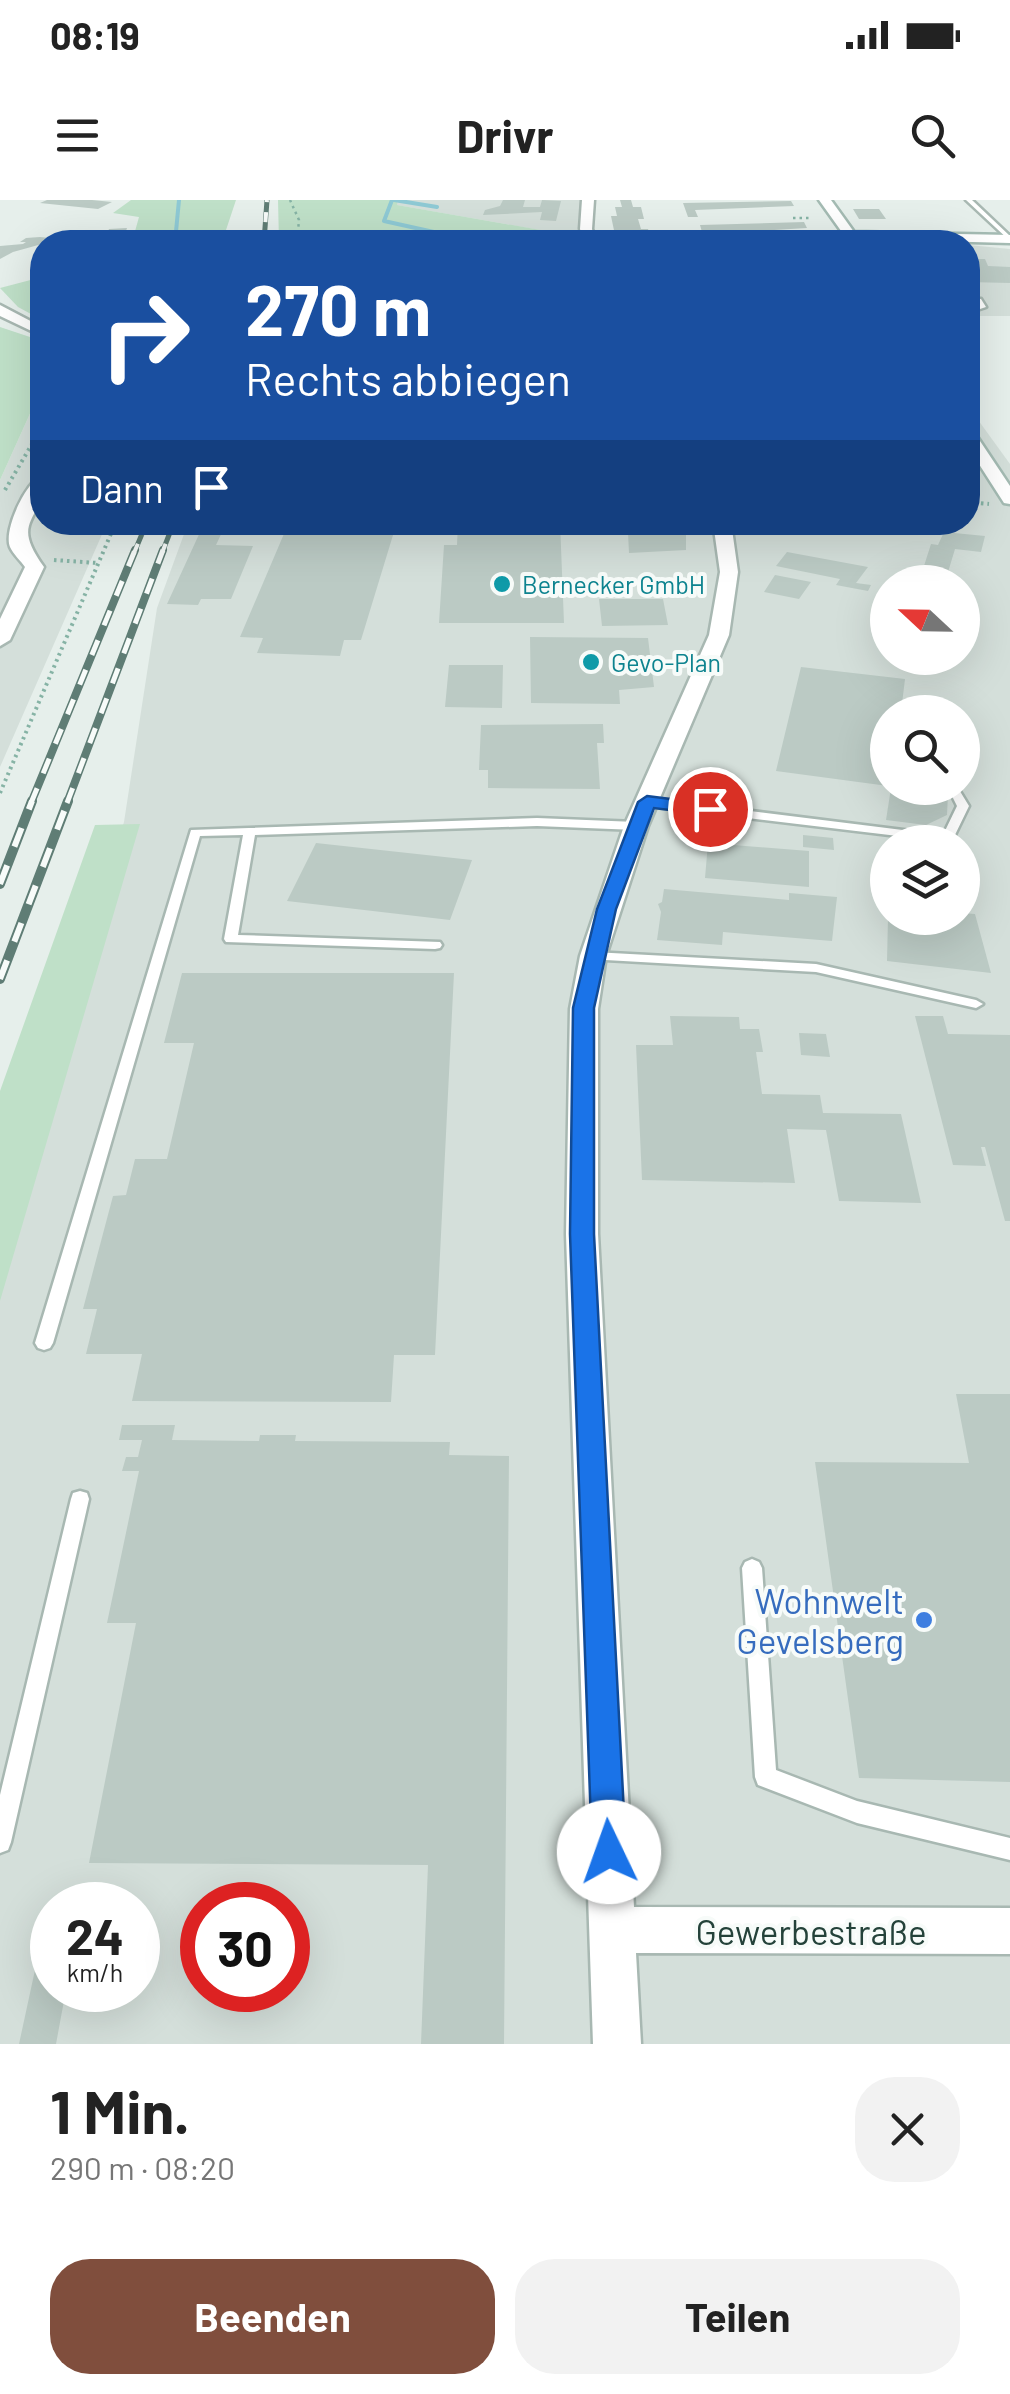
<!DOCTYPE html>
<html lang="de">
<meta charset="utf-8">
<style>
:root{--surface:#fff;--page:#f2f2f2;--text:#222;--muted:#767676;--accent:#804e3d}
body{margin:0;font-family:Barlow,sans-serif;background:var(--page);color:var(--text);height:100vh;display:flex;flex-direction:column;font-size:38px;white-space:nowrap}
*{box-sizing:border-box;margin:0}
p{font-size:32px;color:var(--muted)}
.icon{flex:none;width:55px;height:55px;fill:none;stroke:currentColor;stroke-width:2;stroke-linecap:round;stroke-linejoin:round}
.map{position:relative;height:1844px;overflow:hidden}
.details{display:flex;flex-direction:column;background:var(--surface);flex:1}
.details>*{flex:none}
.guide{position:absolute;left:30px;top:30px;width:950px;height:305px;border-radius:40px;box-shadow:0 10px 40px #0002;background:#1a4fa0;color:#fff;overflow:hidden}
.needle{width:65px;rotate:292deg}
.buttons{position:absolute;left:870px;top:365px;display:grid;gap:20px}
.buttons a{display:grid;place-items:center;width:110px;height:110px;border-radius:50%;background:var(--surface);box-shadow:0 10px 40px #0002;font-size:50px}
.speed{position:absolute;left:30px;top:1682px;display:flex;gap:20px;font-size:50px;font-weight:700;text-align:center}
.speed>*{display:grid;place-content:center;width:130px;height:130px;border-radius:50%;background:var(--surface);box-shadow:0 10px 40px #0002;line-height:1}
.speed small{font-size:25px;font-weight:400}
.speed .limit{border:15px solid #d22;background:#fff;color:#111}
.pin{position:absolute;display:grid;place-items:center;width:85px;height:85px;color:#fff;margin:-42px;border:5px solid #fff;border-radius:50%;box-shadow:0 2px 10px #0007}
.me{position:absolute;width:110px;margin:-55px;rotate:357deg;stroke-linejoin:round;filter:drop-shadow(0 0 8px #0008)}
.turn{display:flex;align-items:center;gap:35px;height:210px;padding:0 50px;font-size:45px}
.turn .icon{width:130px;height:130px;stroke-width:2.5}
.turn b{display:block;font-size:70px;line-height:85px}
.then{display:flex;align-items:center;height:95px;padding:0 50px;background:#0003;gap:20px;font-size:38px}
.round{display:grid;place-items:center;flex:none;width:105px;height:105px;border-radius:40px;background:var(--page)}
.head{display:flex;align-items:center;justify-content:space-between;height:170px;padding:0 50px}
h1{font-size:60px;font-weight:700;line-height:75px}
.cta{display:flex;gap:20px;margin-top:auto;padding:20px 50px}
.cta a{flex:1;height:115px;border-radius:40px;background:var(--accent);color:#fff;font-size:40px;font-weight:700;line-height:115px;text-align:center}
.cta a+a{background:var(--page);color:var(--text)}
.status{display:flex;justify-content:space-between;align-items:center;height:70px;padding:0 50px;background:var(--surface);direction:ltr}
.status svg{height:28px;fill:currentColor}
header{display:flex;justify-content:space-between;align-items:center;height:130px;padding:0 50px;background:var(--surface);font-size:45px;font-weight:700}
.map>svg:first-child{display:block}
.built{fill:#d4dfda;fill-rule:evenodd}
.green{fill:#bfe0c8}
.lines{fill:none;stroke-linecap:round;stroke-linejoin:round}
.stream{stroke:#8ec9d4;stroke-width:4}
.building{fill:#bbcac4}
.service-casing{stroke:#a8b8b2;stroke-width:5}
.minor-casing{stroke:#a8b8b2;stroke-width:5}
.secondary-casing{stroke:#a4bbb3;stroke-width:5}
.path-far1{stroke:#86b3a5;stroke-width:2.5;stroke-dasharray:2.5 4;stroke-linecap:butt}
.path{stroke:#86b3a5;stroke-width:4;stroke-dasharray:2.5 4;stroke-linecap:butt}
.service{fill:#fff;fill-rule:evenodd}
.minor{fill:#fff;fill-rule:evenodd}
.secondary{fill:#fff;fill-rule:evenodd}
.rail-far2-casing{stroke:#5f7d75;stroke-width:5}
.rail-far1-casing{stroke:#5f7d75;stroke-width:8}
.rail-casing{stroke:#5f7d75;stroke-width:10}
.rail-far2{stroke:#f7fbf9;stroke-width:4;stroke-dasharray:10;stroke-linecap:butt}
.rail-far1{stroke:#f7fbf9;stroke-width:5;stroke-dasharray:16;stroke-linecap:butt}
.rail{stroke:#f7fbf9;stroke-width:6;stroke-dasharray:20;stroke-linecap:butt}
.route{fill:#1a73e8;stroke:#114b97;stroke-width:2.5}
.culture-dot{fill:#0f9aa8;stroke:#f7fbf9;stroke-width:4}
.shop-dot{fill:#3f7fe0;stroke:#f7fbf9;stroke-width:4}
.labels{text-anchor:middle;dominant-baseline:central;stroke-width:8;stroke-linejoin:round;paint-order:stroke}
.far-culture-label{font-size:25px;fill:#0d838f;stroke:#f7fbf9;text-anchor:start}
.near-shop-label{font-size:35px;fill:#366cbe;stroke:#f7fbf9;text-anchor:end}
.near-street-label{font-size:35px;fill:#24423a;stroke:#f7fbf9}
</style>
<div class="status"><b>08:19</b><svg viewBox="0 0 49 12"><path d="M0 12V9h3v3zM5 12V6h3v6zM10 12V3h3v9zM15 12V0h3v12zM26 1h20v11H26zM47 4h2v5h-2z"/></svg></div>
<header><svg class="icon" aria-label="menu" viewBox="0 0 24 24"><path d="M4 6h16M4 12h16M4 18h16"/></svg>Drivr<svg class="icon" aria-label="search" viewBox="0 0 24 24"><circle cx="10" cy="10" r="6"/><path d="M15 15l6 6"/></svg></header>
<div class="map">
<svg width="1010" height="1844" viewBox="0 0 1010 1844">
<rect width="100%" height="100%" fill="#e6efeb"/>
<path class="built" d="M399,0h190l-14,36 -179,-31z
M968,45l42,4v67h-42z
M42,187v135l65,1 -107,244v-287z
M968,206l42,58v1580h-1010v-836l124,-386 33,-214 30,-82 79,1 2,-5h700zM888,382h74v76h-74zM888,512h74v76h-74zM888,642h74v76h-74zM52,1705h86v85h-86zM202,1705h86v85h-86z"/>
<path class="green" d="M131,0h105l-14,42h-90l7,-25 -26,-4z
M278,0h120l-1,5 178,31 3,6h-299z
M42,77v43l-24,-13 -18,-19z
M0,127l42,14v46l-42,93z
M140,624l-140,477v-210l95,-266z"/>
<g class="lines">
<path class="stream" d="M392,0l-8,21 95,21
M394,0l43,7
M433,39l6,3
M175,42l4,-42"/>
</g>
<path class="building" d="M47,0h45l20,2 -14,7 -58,-6z
M503,0h22l-2,7h17l2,-7 19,1 -5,20 -16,-1 2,-8 -59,3 2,-5 15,-4z
M620,0h11l2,7h8l3,12h-6l3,10h7l2,6h-35l-4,-19h6l-2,-9h7z
M791,1l3,5 -99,4 3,7h-10l-5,-14z
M853,9h26l7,10h-27z
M804,22l3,6 -65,4h-40l-2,-7z
M127,28l-4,12h-19l5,-11z
M26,38l14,-1 20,2 -47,13 -13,7v-13l23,-2 3,-2h-6z
M968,59h17l3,7 22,1v16l-42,-1z
M289,322h108l-36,118h-17l-4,16 -83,-3 6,-15 -23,-1z
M458,322h102l4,101h-125l5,-78h13z
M201,330h22l-7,15 37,1 -22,53h-30l-3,6 -31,-1z
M944,332l41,4 -4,16 -26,-3 -10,33h-38l3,-15 13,2 8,-25 7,1z
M628,333l58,2v15l-57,3z
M787,352l81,15 -12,16 15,2 -3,6 -32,-6 4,-6 -64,-13z
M775,375l36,7 -12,17 -35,-7z
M599,399h64l5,26 -66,1z
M530,437l118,1 6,49 -35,3 1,14 -89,-1z
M449,465h54l-1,43 -57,-1z
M801,467l104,12 -4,33h-13v74l-112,-15z
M603,524l1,19h-7l3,46 -112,-1v-18h-9l2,-45z
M891,588l57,6 -1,21 -21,10 -40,-5z
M803,635l30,3 1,12 -31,-3z
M316,643l156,17 -22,60 -163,-19z
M708,643l101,8v36l-104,-9z
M664,689l125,11v-7l48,4 -5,44 -109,-9 -1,13 -65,-5 4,-28 -3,-8 4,-2z
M962,713l13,1 16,59 -104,-12 1,-43h74z
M182,773h272l-19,382h-41l-3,47 -259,-1 10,-47h-56l11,-45h-14l30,-113 13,-1 9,-36h32l27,-116h-30z
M670,816l69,1 1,12h19l4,23h-7l6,42 58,1 3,18 78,1 20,89 -82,-2 -13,-71 -39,-1 8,54 -153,-3 -6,-135h37z
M915,816h28l5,18 62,1v186h-5l-20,-74h-4l5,19 -33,-1z
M799,833l27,1 4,23 -29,-2z
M956,1194h54v388l-151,-4 -44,-316 154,1z
M122,1225h53l-3,15 87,1 1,-6h36l-1,6 155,1 -1,13 60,1 -5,588h-83l7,-179 -339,-2 47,-240h-29l32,-152h-17l4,-14h12l4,-17h-23z
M35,1770h17v20h14l-10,54h-37z"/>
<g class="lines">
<g class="service-casing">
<path id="service" d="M966,0h6l38,36v5z
M977,99h4l5,8 -18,6v-4l11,-3z
M948,588h10l11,18 -16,33 -5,3 -301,-36 -6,-4 6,-4 296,37 14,-29z
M537,618l99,4 6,4 -6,4 -99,-4 -282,9 -17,100 202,7 2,3 -2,3 -5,1 -209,-7 -2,-3 19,-104 -43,1 -147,507 -3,5 -6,2 -6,-2 -3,-5 156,-513z
M593,752l223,12 160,36 7,4 -7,4 -160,-36 -228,-13 -2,-3z
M80,1291l7,2 2,6 -78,343 -3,8 -8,3v-58l71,-296 2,-6z
M752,1359l7,3 3,6 14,202 81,31 153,37v22l-153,-37 -99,-38 -3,-8 -13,-209 3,-6z"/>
</g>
<g class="minor-casing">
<path id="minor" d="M582,0h12l-2,29 4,13h-12l-4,-13z
M0,105l42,22v9l-42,-20z
M42,275c3,50 -34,42 2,92l-34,73 -10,6v-27l25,-52c-4,-6 -12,-13 -15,-20 -7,-17 16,-65 32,-72z
M713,322h18l7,50 -9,63 -81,191 -42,130 -8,53v225l36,673 376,1v46l-374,-1 5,91h-48l-27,-810 4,-225 10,-53 44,-130 85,-191 11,-63z"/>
</g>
<g class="secondary-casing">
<path id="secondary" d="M819,0h12l23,32 156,3v8l-151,-4 2,3h-12z
M968,230l6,2 36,54v18l-6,-1 -36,-56z"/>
</g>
<path class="path-far1" d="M290,0l9,20 -2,22
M793,18h19"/>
<path class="path" d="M5,290l37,-63
M968,302l21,2
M54,360l44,3
M0,593l116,-271"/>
<use href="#service" class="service"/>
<use href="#minor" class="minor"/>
<use href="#secondary" class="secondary"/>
<g class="rail-far2-casing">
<path id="rail-far2" d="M264,42l3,-42
M134,353l13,-31
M162,353l12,-31"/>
</g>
<g class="rail-far1-casing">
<path id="rail-far1" d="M31,603l104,-253
M67,603l96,-253"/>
</g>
<g class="rail-casing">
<path id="rail" d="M0,684l32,-83
M0,779l68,-178"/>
</g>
<use href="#rail-far2" class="rail-far2"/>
<use href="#rail-far1" class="rail-far1"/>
<use href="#rail" class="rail"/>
</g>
<path class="route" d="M647,596l63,8 9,5 -9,6 -56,-7 -38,101 -22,99v226l32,618 -5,12 -12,5 -12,-5 -5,-12 -22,-618 3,-226 24,-99 41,-107z"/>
<g class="culture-dot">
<circle cx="502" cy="384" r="10"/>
<circle cx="591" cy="462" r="10"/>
</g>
<circle class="shop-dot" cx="924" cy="1420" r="10"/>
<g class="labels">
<g class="far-culture-label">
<text x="522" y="384">Bernecker GmbH</text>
<text x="611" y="462">Gevo-Plan</text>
</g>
<g class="near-shop-label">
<text x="904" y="1400">Wohnwelt<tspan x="904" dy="40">Gevelsberg</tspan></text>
</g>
<g class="near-street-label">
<text x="811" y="1731">Gewerbestraße</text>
</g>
</g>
</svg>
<div class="buttons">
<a><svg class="needle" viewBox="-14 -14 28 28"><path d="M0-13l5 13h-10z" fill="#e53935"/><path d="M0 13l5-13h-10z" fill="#767676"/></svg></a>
<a><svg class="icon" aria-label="search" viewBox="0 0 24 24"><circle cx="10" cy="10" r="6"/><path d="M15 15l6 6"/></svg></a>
<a><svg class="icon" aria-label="layers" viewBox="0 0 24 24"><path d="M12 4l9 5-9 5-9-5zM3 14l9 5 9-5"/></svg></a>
</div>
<div class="speed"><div>24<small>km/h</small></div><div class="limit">30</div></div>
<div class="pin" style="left:710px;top:609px;background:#d93025"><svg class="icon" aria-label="arrive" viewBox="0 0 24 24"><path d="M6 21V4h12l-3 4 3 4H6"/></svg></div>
<svg class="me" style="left:609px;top:1652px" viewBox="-20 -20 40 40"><circle r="19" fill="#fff"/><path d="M0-13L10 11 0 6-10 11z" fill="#1a73e8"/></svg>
<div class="guide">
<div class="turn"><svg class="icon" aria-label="right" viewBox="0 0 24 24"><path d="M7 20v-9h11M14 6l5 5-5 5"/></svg><div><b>270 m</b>Rechts abbiegen</div></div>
<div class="then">Dann<svg class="icon" aria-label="arrive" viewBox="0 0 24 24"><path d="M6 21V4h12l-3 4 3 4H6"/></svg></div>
</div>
</div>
<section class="details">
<div class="head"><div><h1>1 Min.</h1><p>290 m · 08:20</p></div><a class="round"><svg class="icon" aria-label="close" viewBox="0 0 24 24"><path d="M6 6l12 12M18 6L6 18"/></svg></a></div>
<div class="cta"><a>Beenden</a><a>Teilen</a></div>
</section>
